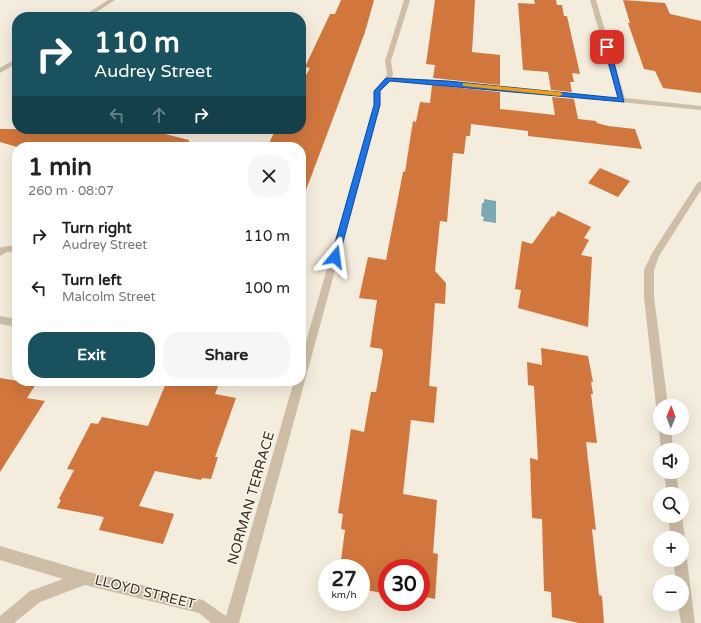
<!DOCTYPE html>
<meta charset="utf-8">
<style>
:root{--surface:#fff;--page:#f6f6f6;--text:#222;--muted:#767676;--accent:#19515f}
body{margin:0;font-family:"Varela Round",sans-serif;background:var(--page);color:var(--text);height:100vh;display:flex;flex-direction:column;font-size:15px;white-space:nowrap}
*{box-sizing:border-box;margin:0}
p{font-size:13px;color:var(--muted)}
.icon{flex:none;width:22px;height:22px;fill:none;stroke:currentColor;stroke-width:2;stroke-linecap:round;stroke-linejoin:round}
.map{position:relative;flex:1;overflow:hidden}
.side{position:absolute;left:12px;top:142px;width:294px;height:244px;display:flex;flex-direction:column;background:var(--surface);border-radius:16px;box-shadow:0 4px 16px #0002}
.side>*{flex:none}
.top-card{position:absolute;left:12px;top:12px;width:294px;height:122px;border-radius:16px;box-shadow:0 4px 16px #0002;background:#19515f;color:#fff;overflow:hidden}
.needle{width:26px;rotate:1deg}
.fabs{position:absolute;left:653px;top:399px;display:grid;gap:8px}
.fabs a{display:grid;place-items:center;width:36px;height:36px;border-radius:50%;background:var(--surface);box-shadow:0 4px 16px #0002;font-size:20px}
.speed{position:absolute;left:318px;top:559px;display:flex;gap:8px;font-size:20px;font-weight:700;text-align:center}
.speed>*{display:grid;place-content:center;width:52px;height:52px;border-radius:50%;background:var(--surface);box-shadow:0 4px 16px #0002;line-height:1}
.speed small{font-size:10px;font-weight:400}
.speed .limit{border:6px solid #d22;background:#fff;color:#111}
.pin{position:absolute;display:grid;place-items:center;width:34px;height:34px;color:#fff;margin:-17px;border-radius:8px;box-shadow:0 2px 6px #0006}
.me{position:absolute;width:44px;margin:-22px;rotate:16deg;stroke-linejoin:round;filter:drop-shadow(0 0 3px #0008)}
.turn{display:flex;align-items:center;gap:14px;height:84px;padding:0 16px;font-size:18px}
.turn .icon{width:52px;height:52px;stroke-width:2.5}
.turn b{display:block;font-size:28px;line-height:34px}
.lanes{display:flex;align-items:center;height:38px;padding:0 16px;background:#0003;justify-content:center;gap:20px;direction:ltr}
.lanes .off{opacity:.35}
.round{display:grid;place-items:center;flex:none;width:42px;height:42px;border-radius:16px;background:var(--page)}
.headline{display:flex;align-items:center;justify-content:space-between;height:68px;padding:0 16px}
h1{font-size:24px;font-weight:700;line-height:30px}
.button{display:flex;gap:8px;margin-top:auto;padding:8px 16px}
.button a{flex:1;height:46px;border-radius:16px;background:var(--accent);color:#fff;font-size:16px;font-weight:700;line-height:46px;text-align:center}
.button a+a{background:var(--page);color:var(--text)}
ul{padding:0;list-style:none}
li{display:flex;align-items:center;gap:12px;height:52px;padding:0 16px}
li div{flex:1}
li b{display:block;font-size:15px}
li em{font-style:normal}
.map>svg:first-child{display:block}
.water{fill:#78a9b4}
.building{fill:#d1773e}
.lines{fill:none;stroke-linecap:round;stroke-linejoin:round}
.minor{fill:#cebea7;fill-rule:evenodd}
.route{fill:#1a73e8;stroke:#114b97}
.slow{fill:#f59e0b}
.labels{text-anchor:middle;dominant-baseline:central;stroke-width:3;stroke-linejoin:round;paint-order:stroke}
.near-street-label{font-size:14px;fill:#3a3028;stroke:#fbf6e9}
</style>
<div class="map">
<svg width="701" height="623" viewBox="0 0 701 623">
<rect width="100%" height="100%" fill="#f4ecdc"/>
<path class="water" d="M484,199l12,2v22l-13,-2 1,-4 -3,-1 1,-13h2z"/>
<path class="building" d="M341,0h33l-9,32 -33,89 -29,77h-2v-51h-34l9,-18h25v-45l9,-16 -5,-1 25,-53h5z
M435,0h40l-3,52 28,3v30l-67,-7 2,-13 -9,-1z
M534,0h22l1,5h5l2,11h3l13,58 -8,-1 2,9h-4l2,10 -21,-2 -3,-18 -25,-2 -5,-67 17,1z
M623,0l42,3 5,11 31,7v72l-38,-5 -8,-17 -11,-2 -16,-46h2z
M432,85l68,7v17l55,6 -3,-18 22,2 4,20 18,2 1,2 11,3 27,3 7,20 -114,-13v-5l-57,-7 -1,12h-4l-2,18 -11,-1 -6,69 -7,-1 -5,50 11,12 -1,21 -10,-1 -6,83 8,1 -3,36 -23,-3 -8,74 34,6 -4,53 5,1 -3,45 -14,-3v-28h-34v26l-26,-5v-21h-21l5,-38 -4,-1 2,-15 -5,-1 13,-84 13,3 7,-40h5l7,-39 -1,-4 -12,-2 7,-47 -18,-2 9,-41 18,3 17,-88h2l8,-51 3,1 4,-20 10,1z
M0,129h145l44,11 -1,7h-171l-17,-5z
M600,168l30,13 -12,16 -30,-14z
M558,211l33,16 -7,11 5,2 -8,15 11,2 -4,70 -70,-19 3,-18 -6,-1 7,-48 10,3 20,-28 2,1z
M541,348l47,8 5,26h-2l2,12h-2l6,49 -11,-1 10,88 -4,-1 7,66 3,1 2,27h-25l-27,-6 -1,-25 -7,-1 -2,-72 -10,-1 -2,-60 8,2 -4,-74 -6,-1 -1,-23 15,3z
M0,378l36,6 -9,14 18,3 -45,71z
M167,381h53l-5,13 21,4 -21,59h3l-7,22 -9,-1 -1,2 -46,-9 -16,35 35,8 -11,30 -64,-14 5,-13 -47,-9 4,-8 -2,-1 15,-29 -7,-1 24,-46 7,1 4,-7 46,9z"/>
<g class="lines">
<path class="minor" d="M108,0h7l-26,17h-7z
M404,0h6l-19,61 2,13 -1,3 56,4 170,17 -28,-98h6l29,98 76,8v4l-253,-25 -58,-4 -10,10v14l-141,518h-28l-12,-10 -114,-28 -45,17 -26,21h-14v-7l30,-25 33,-12 -63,-19v-14l85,25 118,29 23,16 68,-235h7v-22l73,-254v-14l11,-13 2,-4 -2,-13z
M17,58v5l-17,10v-5z
M701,181v9l-42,66 -5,14v27l14,109h-8v5l-4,-5 -12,-109v-27l8,-17 46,-71z
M17,245v6l-10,1 -7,4v-8l2,-1z
M0,316l17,3v8l-17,-3z
M660,426v2h11l2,22h-12l-2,-22z
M664,472h12l3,22h-12z
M668,516h14l3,22 -2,5 -1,-5h-11z
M682,554l3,1 2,5 8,63h-14l-3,-19h4v-22h-6l-3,-22h9z"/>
</g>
<path class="route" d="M607,46l3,1 14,55 -234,-21 -10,10v14l-41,152 -4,3 -3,-1 -1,-2 43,-152v-14l12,-13 62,3 170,17 -14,-51z"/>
<path class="slow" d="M463,83l97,9 3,2 -3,2 -95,-10h-2z"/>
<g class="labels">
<g class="near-street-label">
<text transform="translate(251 498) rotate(-74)">NORMAN TERRACE</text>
<text transform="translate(145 592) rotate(14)">LLOYD STREET</text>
</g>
</g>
</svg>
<div class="fabs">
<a><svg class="needle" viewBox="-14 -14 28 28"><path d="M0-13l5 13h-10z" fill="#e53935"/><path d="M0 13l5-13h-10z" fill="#767676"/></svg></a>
<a><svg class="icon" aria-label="sound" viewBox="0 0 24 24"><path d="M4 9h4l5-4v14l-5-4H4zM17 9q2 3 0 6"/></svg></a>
<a><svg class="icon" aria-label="search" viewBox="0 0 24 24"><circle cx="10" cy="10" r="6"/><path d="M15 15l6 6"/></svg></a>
<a>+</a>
<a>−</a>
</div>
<div class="speed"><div>27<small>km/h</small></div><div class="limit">30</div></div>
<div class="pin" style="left:607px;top:47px;background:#d93025"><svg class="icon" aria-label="arrive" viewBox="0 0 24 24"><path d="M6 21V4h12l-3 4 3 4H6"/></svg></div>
<svg class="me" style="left:335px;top:257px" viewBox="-20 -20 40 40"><path d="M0-17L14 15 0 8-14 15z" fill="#1a73e8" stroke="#fff" stroke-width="4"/></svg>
<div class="top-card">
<div class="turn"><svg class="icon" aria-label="right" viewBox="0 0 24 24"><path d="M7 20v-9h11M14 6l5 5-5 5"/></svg><div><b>110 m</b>Audrey Street</div></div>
<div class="lanes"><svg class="icon off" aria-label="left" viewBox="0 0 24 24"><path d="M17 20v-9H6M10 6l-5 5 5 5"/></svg><svg class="icon off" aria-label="ahead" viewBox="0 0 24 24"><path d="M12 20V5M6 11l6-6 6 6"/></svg><svg class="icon" aria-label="right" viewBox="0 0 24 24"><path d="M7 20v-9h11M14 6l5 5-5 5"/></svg></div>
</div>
<section class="side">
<div class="headline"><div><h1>1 min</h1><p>260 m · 08:07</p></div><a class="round"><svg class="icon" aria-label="close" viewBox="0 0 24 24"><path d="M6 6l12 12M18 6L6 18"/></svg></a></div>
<ul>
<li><svg class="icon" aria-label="right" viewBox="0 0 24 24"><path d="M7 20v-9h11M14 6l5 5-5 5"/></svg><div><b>Turn right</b><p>Audrey Street</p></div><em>110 m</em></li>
<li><svg class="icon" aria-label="left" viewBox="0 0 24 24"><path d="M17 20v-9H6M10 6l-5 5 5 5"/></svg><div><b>Turn left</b><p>Malcolm Street</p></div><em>100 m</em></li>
</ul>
<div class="button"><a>Exit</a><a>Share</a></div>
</section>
</div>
